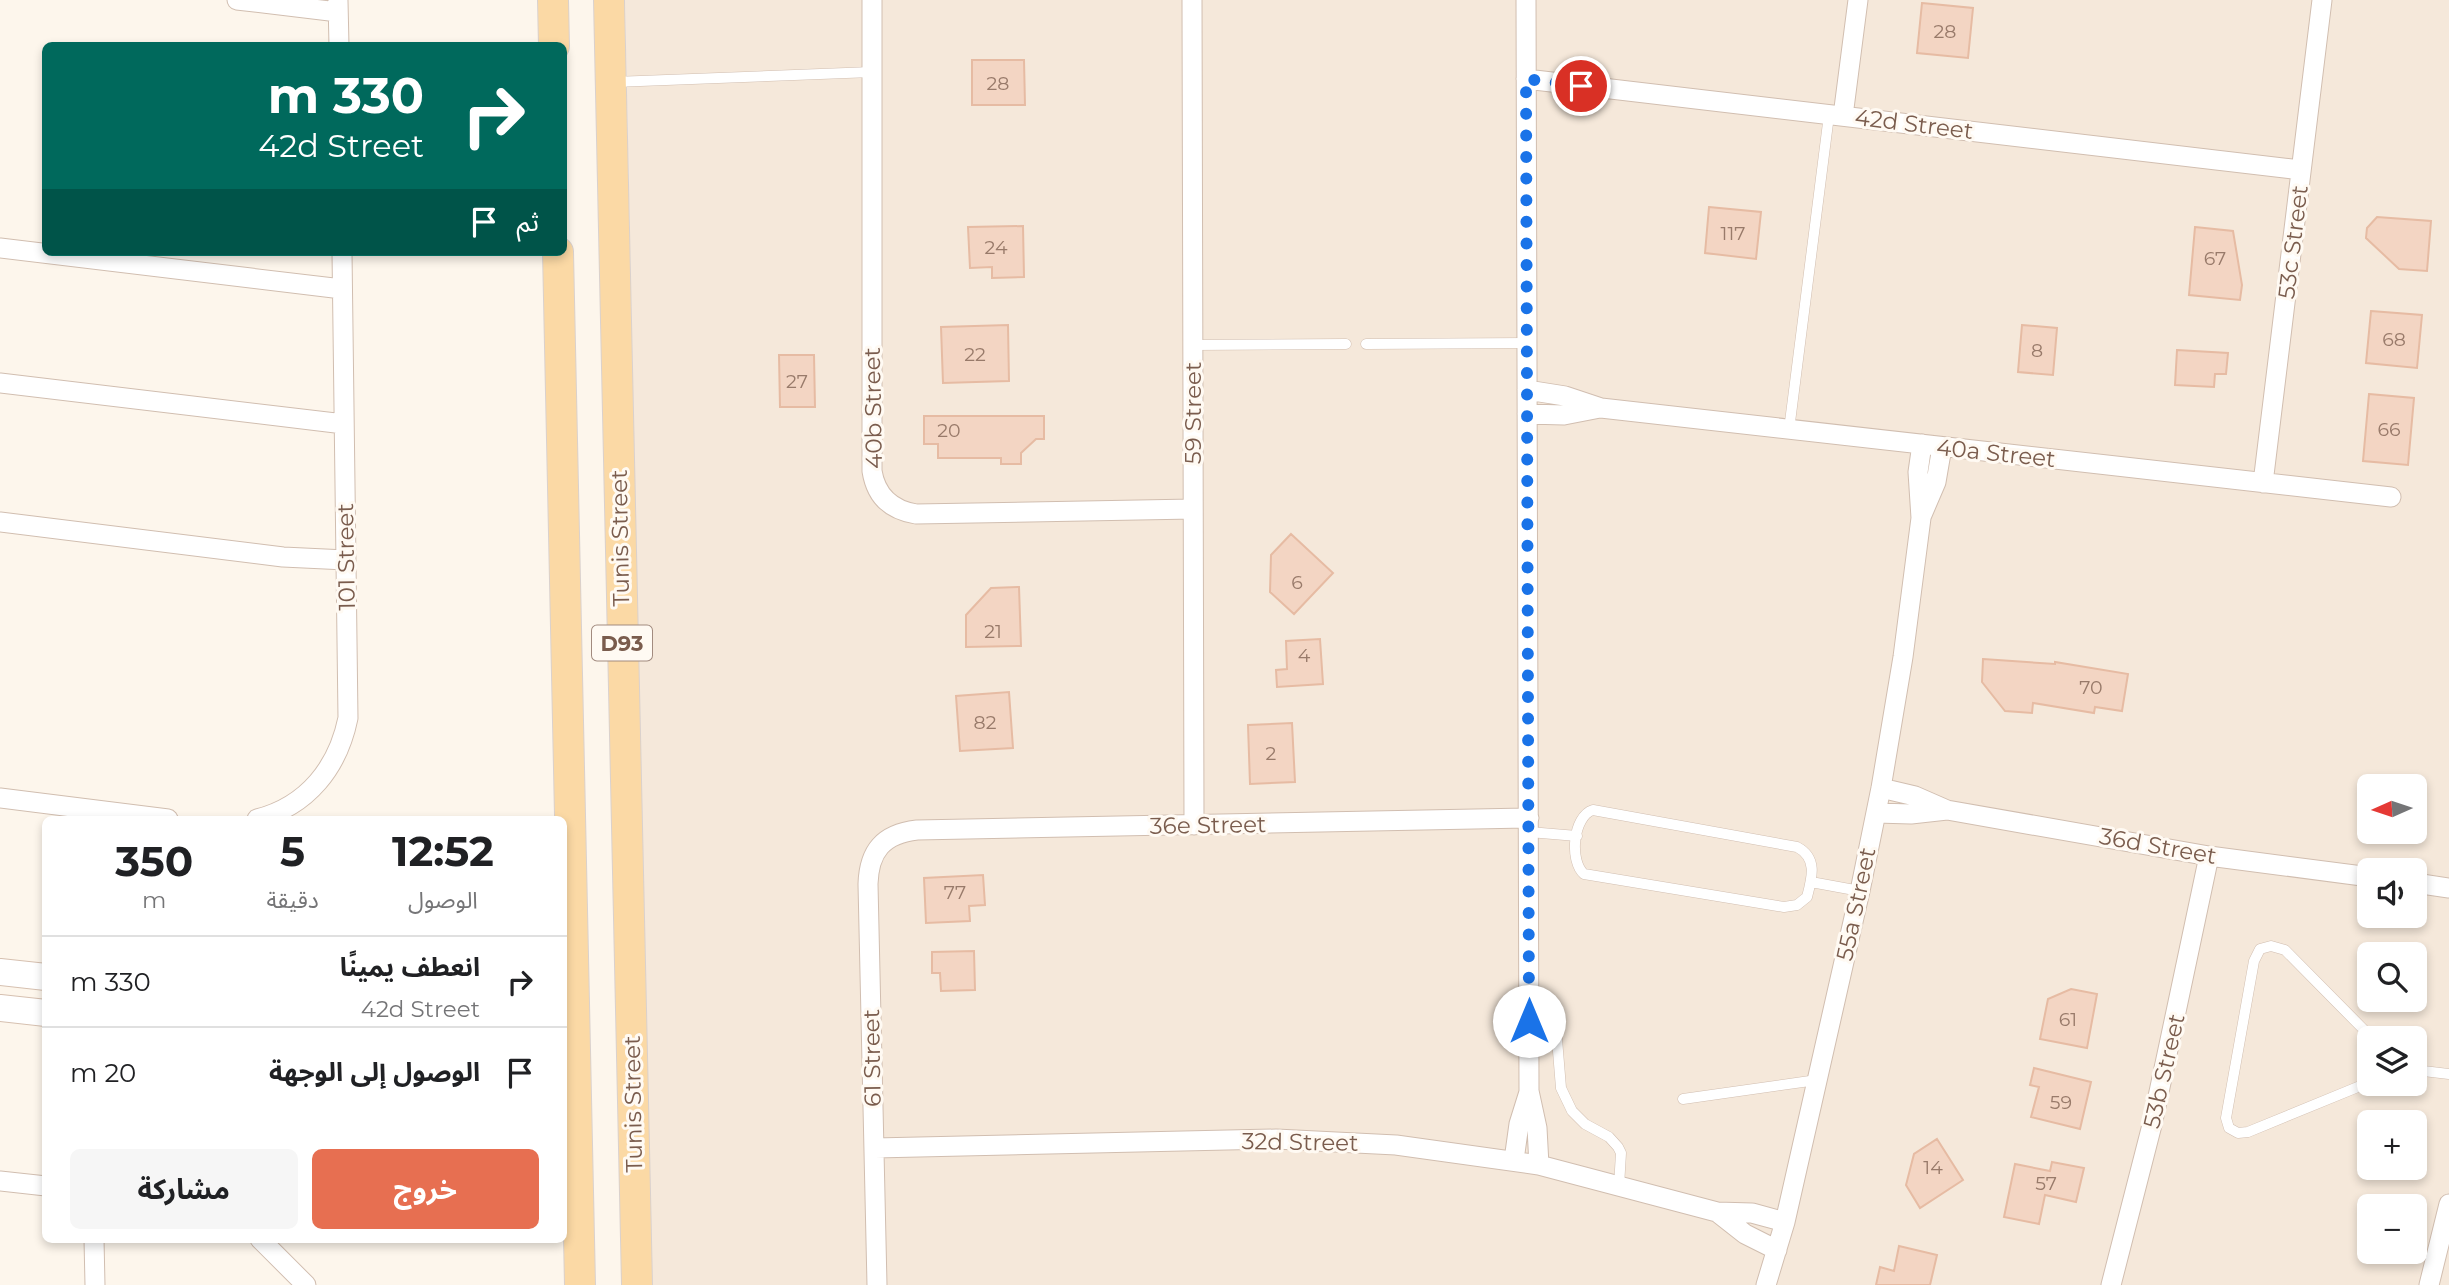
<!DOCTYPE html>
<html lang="ar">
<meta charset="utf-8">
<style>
:root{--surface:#fff;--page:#f6f6f6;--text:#202124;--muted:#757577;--line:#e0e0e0;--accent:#e76f51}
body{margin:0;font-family:Montserrat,"Noto Sans Arabic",sans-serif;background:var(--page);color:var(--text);direction:rtl;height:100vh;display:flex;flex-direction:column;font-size:26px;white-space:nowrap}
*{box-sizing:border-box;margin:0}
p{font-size:23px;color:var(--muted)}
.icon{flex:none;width:38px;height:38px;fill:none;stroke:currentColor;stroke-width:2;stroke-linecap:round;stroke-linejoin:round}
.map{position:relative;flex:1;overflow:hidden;direction:ltr}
.panel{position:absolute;left:42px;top:816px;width:525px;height:427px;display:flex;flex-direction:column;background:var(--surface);border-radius:10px;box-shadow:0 4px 10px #0003;direction:rtl}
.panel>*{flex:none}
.top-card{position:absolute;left:42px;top:42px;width:525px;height:214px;border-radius:10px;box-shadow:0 4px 10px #0003;direction:rtl;background:#00695c;color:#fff;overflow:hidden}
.needle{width:46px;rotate:267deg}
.fabs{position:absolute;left:2357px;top:774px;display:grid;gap:14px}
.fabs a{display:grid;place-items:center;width:70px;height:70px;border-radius:10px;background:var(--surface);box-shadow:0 4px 10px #0003;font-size:35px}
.pin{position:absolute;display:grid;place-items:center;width:60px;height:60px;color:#fff;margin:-30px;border:4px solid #fff;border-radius:50%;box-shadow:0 2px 7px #0007}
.me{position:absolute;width:77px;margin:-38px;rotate:0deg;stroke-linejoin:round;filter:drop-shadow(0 0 5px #0008)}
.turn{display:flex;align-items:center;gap:24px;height:147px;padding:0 28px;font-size:32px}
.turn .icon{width:91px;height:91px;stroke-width:2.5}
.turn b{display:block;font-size:49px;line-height:60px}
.then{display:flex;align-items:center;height:66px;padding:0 28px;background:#0003;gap:14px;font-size:26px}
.eta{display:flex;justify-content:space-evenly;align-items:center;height:119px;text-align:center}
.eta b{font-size:42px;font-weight:700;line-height:49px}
.button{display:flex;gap:14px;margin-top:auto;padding:14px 28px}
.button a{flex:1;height:80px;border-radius:10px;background:var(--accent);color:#fff;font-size:28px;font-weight:700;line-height:80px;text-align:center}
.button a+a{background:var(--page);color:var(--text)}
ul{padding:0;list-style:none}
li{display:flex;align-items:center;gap:21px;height:91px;padding:0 28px;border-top:2px solid var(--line)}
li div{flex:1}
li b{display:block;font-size:26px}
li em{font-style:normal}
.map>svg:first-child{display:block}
.residential{fill:#f5e8da;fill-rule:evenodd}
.building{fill:#f3d5c3;stroke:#e6bba3;stroke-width:2}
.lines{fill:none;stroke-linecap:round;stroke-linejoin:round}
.lane-casing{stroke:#d1beb0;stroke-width:11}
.street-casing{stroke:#d1beb0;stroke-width:21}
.secondary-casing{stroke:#d6c0b0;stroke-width:28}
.primary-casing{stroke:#dad1cd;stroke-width:32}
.lane{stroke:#fff;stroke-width:10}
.street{stroke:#fff;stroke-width:19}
.secondary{stroke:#fff;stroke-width:26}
.primary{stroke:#fbd9a5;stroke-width:30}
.route{stroke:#1a73e8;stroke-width:12;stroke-dasharray:0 21.6}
.labels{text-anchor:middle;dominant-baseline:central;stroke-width:6;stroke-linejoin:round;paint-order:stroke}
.number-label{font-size:19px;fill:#987a6a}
.shield{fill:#fffaf3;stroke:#a28b7f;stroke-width:2}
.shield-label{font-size:21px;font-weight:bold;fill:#7a5c4d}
.street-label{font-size:23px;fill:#7a5c4d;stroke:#fffaf3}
</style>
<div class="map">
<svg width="2449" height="1285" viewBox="0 0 2449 1285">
<rect width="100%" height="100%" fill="#fdf6ec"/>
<path class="residential" d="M625,0h1824v1285h-1798zM2370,786h45v45h-45zM2370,870h45v45h-45zM2370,954h45v45h-45zM2370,1038h45v45h-45zM2370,1122h45v45h-45zM2370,1206h45v45h-45z"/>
<path class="building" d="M1922,3l51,5 -5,50 -51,-5z
M972,60h52l1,45h-53z
M1709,207l52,5 -5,47 -51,-6z
M2377,217l54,4 -4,50 -28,-2 -33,-31 1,-10z
M1023,226l1,51 -32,1v-11l-22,1 -2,-41z
M2195,227l38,4 9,54 -2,15 -51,-5z
M2371,311l51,4 -5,53 -51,-5z
M1008,325l1,56 -66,2 -2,-56z
M2022,325l35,3 -4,47 -35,-3z
M2177,350l51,3 -2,21h-11l-1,13 -39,-2z
M779,355h35l1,52h-35z
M2369,394l45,4 -6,67 -45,-4z
M924,416h120v23h-8l-15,14v11h-20v-6h-63v-14h-14z
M1291,534l42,39 -39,41 -24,-22 1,-37z
M1019,587l2,59 -55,1v-32l25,-27z
M1320,639l3,45 -46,3 -1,-17 11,-1 -1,-28z
M1983,659l72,5v-2l73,12 -6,37 -27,-4 -1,6 -61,-10 -1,10 -27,-2 -23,-29z
M1009,692l4,56 -53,3 -4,-55z
M1292,723l3,59 -45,2 -2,-59z
M983,875l2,30 -16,1 1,15 -44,2 -2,-45z
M974,951l1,39 -34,1 -1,-18h-8v-21z
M2071,989l26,5 -10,54 -47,-9 8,-40z
M2034,1068l57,14 -11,47 -49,-12 8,-30 -9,-2z
M1937,1139l26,41 -43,28 -14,-23 8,-31z
M2052,1162l32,6 -8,34 -31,-7 -6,29 -35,-7 11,-53 35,7z
M1899,1246l38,9 -7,30h-54l4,-18 14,4z"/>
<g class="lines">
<g class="lane-casing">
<path id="lane" d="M614,82l258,-10
M1366,344l161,-1
M1192,345l154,-1
M1789,430l40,-315
M1593,810l204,37c21,11 15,31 10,50l-10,8 -13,2 -200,-33c-15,-13 -11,-58 9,-64z
M1529,832l48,4
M1811,882l49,9
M1529,1021l21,9 7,9 4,49 11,23 13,13 24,13 9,10 3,6 -2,33
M2415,1070l34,4
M2370,1082l-122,50 -10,1 -9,-5 -3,-10 28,-157 6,-12 11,-3 14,4 87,88
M1683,1099l134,-19"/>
</g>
<g class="street-casing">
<path id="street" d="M237,0l101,12
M872,0v471c4,25 19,39 44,43l277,-5
M1192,0l2,825
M1526,0l3,1091 8,37 2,37
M338,1l1,45
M1526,79l775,91
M1843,116l15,-116
M0,248l342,41
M0,383l344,41
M1527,390l38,6 36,12 790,89
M1527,414l37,1 36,-7
M2263,483l59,-483
M1921,517l15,-35 6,-35
M0,522l283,35 63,3
M1881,788l34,8 32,14 262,46 161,21
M0,798l168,21
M1876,813l35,1 36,-4
M257,819c51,-13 81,-52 91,-101l-6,-466
M2415,883l34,5
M875,1148l401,-9 120,6 143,20 178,47 35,1 33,9
M1514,1160l5,-36 10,-32
M0,1181l46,5
M1717,1212l28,22 32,16
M94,1239l1,46
M260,1239l46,46
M877,1285l-9,-401c1,-33 15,-50 49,-54l612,-12
M1766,1285l19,-63 75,-331 21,-103 22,-131 18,-139 -3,-46 4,-28
M2111,1285l41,-160 57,-269
M2429,1285l20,-81"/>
</g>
<g class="secondary-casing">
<path id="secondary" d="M0,972l46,5
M0,1008l46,5"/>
</g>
<g class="primary-casing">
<path id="primary" d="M553,0l1,46
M609,0l28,1285
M558,252l22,1033"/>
</g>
<use href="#lane" class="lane"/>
<use href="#street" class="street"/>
<use href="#secondary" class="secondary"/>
<use href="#primary" class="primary"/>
</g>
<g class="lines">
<path class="route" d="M1529,1021l-3,-942 55,7"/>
</g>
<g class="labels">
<g class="number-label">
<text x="1945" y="31">28</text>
<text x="998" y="83">28</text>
<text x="1733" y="233">117</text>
<text x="996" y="247">24</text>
<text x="2215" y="258">67</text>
<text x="2394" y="339">68</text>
<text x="2037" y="350">8</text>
<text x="975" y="354">22</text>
<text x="797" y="381">27</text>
<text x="2389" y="429">66</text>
<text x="949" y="430">20</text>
<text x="1297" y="582">6</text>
<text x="993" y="631">21</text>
<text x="1304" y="655">4</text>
<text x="2091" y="687">70</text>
<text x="985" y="722">82</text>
<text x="1271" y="753">2</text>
<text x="955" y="892">77</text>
<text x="2068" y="1019">61</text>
<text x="2061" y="1102">59</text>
<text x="1933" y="1167">14</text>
<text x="2046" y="1183">57</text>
</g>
<rect class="shield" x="592" y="625.5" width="60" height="35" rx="5"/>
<g class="shield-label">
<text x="622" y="643">D93</text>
</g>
<g class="street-label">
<text transform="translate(1914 124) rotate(7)">42d Street</text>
<text transform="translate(2293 242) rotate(-83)">53c Street</text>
<text transform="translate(873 408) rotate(-91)">40b Street</text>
<text transform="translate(1193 413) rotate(-90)">59 Street</text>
<text transform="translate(1996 453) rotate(6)">40a Street</text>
<text transform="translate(620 538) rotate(-91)">Tunis Street</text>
<text transform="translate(346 557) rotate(-91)">101 Street</text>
<text transform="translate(1208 825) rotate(-1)">36e Street</text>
<text transform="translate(2158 846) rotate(10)">36d Street</text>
<text transform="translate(1856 904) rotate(-78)">55a Street</text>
<text transform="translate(872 1058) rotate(-91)">61 Street</text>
<text transform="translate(2164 1071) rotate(-77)">53b Street</text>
<text transform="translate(633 1104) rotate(-91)">Tunis Street</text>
<text transform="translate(1300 1142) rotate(1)">32d Street</text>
</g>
</g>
</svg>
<div class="fabs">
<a><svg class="needle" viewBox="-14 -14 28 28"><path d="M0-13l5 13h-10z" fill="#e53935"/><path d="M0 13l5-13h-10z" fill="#757577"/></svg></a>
<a><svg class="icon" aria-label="sound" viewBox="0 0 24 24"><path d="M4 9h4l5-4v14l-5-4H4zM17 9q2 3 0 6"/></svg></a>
<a><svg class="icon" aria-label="search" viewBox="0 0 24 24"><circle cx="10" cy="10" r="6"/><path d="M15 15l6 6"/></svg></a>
<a><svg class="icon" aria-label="layers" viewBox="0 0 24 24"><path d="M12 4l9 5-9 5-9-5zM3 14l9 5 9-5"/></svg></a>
<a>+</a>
<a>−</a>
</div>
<div class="pin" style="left:1581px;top:86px;background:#d93025"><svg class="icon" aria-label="arrive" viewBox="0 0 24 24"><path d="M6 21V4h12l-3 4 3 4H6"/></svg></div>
<svg class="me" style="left:1529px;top:1021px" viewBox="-20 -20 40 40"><circle r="19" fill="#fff"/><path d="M0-13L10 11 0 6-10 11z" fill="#1a73e8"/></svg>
<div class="top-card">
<div class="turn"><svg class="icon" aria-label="right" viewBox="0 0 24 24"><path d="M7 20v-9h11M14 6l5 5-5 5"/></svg><div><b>330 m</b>42d Street</div></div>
<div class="then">ثم<svg class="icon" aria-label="arrive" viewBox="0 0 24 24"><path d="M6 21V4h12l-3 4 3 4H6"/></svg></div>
</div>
<section class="panel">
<div class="eta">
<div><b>12:52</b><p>الوصول</p></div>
<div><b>5</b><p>دقيقة</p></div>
<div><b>350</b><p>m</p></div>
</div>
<ul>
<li><svg class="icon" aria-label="right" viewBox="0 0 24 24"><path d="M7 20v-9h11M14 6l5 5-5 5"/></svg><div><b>انعطف يمينًا</b><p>42d Street</p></div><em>330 m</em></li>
<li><svg class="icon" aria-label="arrive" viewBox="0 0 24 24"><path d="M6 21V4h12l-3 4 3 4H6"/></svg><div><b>الوصول إلى الوجهة</b></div><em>20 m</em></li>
</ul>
<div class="button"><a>خروج</a><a>مشاركة</a></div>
</section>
</div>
